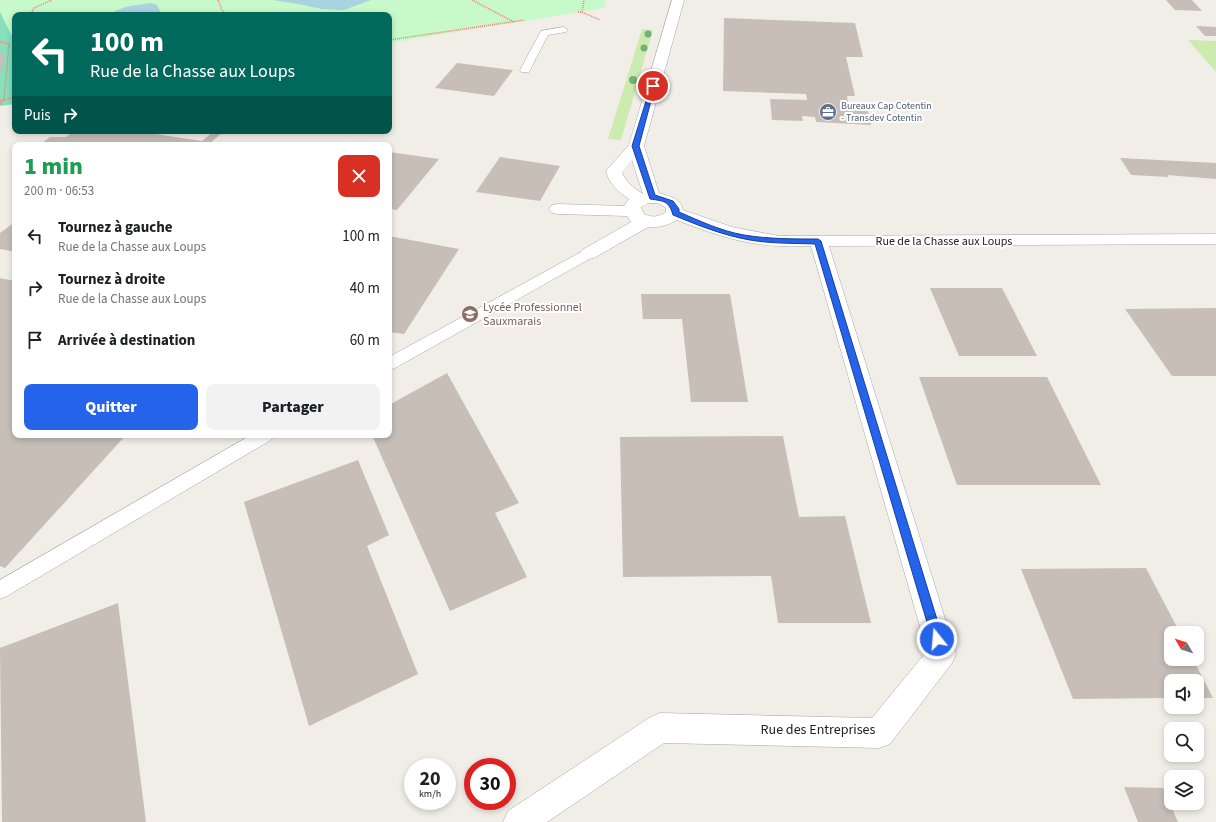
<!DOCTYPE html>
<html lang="fr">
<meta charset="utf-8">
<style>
:root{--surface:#fff;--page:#f2f2f2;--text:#202124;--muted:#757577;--accent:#2563eb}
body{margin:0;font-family:"Source Sans 3",sans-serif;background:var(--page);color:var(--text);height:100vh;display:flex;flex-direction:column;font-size:15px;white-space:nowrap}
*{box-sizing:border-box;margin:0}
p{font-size:13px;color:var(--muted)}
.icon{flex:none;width:22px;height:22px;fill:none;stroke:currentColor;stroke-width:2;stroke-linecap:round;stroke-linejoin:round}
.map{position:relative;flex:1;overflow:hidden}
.sheet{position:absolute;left:12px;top:142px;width:380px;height:296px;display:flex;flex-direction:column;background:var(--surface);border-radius:8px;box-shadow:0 2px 6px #0003}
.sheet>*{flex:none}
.hud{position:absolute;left:12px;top:12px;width:380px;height:122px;border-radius:8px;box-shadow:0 2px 6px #0003;background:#00695c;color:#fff;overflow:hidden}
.needle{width:26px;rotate:309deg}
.controls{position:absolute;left:1164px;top:626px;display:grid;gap:8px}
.controls a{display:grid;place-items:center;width:40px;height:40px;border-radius:8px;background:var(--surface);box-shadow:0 2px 6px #0003;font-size:20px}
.speed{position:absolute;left:404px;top:758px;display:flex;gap:8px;font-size:20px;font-weight:700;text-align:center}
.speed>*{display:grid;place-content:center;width:52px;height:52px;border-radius:50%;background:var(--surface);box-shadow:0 2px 6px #0003;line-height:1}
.speed small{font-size:10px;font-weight:400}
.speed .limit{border:6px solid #d22;background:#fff;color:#111}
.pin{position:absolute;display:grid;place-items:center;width:34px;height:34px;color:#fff;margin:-17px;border:2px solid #fff;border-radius:50%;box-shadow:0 1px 4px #0007}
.me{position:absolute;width:44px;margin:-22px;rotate:343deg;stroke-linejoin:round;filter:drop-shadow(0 0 3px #0008)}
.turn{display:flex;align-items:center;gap:14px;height:84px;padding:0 12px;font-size:18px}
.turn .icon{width:52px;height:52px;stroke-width:2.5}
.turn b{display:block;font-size:28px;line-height:34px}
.then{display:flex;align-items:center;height:38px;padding:0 12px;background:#0003;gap:8px;font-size:15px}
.round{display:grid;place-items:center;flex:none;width:42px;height:42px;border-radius:8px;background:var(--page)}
.overview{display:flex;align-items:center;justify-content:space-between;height:68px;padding:0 12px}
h1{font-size:24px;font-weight:800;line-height:30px;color:#1e9e55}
.button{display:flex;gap:8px;margin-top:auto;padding:8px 12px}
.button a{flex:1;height:46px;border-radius:8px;background:var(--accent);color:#fff;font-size:16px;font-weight:800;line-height:46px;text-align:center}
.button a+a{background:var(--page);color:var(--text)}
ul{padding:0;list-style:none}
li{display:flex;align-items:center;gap:12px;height:52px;padding:0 12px}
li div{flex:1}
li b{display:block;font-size:15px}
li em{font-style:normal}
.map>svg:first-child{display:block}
.grass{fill:#cdeaaf}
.park{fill:#c7f9ca}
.pitch{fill:#87dfbc}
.water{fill:#a9d3de}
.building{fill:#c6beb7}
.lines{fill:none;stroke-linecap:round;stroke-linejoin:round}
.service-casing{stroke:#a8a8a8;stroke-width:1}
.minor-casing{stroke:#a8a8a8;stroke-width:1}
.path{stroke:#f87d72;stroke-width:1.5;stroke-dasharray:1 1;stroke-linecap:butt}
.service{fill:#fff;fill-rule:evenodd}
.minor{fill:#fff;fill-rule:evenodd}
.tree{fill:#74b274}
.route{fill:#2563eb;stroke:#184099}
.labels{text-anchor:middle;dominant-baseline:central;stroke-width:4;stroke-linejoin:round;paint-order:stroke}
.far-service-label{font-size:10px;fill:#4e5e75;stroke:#fff;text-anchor:start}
.street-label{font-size:12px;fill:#212121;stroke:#fff}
.education-label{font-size:12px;fill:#785e54;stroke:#fff;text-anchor:start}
.near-street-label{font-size:14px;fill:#212121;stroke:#fff}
</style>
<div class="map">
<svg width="1216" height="822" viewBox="0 0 1216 822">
<rect width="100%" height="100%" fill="#f1eee8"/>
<path class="grass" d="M642,29l11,1 -32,110 -13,-1z
M1188,40l28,1v31z"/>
<path class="park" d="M0,0h606l-2,8 -215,35v-28h-374v27l-15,-30z"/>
<path class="pitch" d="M0,12l15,30v62l-15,2z"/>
<path class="water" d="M273,0h98l-27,10 -22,-1 -24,-5z
M150,3l7,2 4,8 -8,2h-47l19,-8z"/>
<path class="building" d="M1166,0h26l10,11 -27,-1z
M724,18l131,5 8,34h-17l9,39h-8l1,6 18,1 5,22 -55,-3 -1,-5 -13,-1 1,5 -31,-1 -2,-21 37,1 -1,-6 -83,-3z
M1196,26l20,1v9h-11z
M0,52l6,4 -6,18z
M457,63l56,7 -19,26 -59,-8z
M74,131h61l67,10 12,-10h10l-16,14h-169l11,-8h16z
M389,152l50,7 -42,51 -8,-1z
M500,157l60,9 -20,35 -64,-9z
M1120,158l96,5v16l-49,-4 2,2 -38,-2z
M15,222v30l-15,-3v-16z
M389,236l70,13 -55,85 -15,-2z
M0,278l15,3v154h111l-121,133 -5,-2z
M930,288h72l35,68h-78z
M641,294h89l18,108h-57l-9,-83h-39z
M1216,308v68h-44l-47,-67z
M447,373l72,130 -24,10 32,64 -77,34 -78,-176h17v-30z
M919,377h128l54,108h-144z
M783,436l16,81 46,-1 26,107h-93l-7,-47 -148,1 -3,-140z
M358,460l31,75 -22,11 51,128 -109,52 -65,-224z
M1146,568l34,65h-9v26h22l20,39h-16v-17h-26v17l-98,1 -52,-130z
M118,603l28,219h-144l-2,-174z
M1124,787l39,1 15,34h-40z"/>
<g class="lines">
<g class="service-casing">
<path id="service" d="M563,27l5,3 -2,2 -18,3 -19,37h-8l-1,-2 21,-39z
M588,250l5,1 2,3 -2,3 -198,111 -6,2v-13l194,-106z
M251,435h23l-3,5 -264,156 -7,3v-19z"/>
</g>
<g class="minor-casing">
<path id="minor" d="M672,0h12l-40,146 15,47c10,3 22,5 24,17l49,17 47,9 437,-2v10l-387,2 127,408 -4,9 -62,81 -11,4 -215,-5 -117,79h-44l5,-11 141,-93 11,-5 212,5 55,-67 -116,-405c-11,0 -21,1 -32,0 -34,-1 -70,-13 -102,-26 -8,5 -19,8 -29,7l-54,31 -6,1 -6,-1 -3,-4 3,-4 49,-28 -4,-6 -69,-2 -6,-1 -3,-4 3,-4 6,-1 66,2 5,-7c-10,-7 -20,-15 -23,-28l23,-26zM632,160l11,34c-9,-6 -18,-12 -21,-22zM648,203h10l8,5v4c-7,5 -14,6 -22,2l-3,-7z"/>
</g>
<path class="path" d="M218,0l4,10 6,5
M472,0l42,22
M578,12h4l18,8
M582,12l2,-12
M30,15l4,-7 18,-8
M389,40l135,-20
M0,42l9,2 -5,55 -4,6
M0,101l15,-4"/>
<use href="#service" class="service"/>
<use href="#minor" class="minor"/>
</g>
<g class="tree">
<circle cx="648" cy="34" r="3.5"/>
<circle cx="644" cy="48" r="3.5"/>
<circle cx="633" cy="80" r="4"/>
</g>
<path class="route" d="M651,85l4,1 -16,60 16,49 18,6 6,8v3c21,9 42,19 65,23 24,4 49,4 74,4l3,2 122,398 -2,4 -4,1 -4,-1 -1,-4 -117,-395c-25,-1 -50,0 -75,-6 -23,-5 -45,-14 -67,-23 -4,-14 -9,-14 -23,-16l-18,-53z"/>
<defs>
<g id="office-disc" transform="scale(0.9)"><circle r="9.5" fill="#5c6f8a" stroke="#fff"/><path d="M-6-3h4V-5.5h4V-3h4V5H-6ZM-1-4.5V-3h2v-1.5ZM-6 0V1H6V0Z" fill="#fff"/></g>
<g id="school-disc" transform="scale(0.9)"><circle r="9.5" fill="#8d6e63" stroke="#fff"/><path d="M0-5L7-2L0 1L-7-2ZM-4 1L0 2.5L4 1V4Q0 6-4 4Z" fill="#fff"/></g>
</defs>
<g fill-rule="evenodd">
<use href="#office-disc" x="828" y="112"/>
<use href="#school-disc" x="470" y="314"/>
</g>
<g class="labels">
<g class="far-service-label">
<text x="841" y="106">Bureaux Cap Cotentin<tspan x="841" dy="12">- Transdev Cotentin</tspan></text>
</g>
<g class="street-label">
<text x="944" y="241">Rue de la Chasse aux Loups</text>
</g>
<g class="education-label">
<text x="483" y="307">Lycée Professionnel<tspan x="483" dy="14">Sauxmarais</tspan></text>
</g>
<g class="near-street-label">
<text x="818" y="730">Rue des Entreprises</text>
</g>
</g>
</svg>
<div class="controls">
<a><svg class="needle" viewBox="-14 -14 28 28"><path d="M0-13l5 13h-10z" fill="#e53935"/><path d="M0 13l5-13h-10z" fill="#757577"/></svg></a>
<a><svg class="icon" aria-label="sound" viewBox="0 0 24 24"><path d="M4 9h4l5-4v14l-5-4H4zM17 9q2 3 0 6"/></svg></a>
<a><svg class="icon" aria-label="search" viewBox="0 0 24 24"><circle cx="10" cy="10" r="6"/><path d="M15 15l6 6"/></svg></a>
<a><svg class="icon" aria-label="layers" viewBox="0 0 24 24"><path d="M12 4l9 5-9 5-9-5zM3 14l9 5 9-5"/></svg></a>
</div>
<div class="speed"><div>20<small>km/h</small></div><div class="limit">30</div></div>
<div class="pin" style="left:653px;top:86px;background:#d93025"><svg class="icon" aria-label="arrive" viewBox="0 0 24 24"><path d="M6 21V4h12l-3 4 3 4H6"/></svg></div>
<svg class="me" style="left:937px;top:639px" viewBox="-20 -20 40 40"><circle r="17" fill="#2563eb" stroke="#fff" stroke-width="3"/><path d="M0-11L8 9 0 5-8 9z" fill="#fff"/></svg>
<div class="hud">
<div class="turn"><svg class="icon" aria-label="left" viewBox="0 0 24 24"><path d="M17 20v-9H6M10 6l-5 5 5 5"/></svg><div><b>100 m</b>Rue de la Chasse aux Loups</div></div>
<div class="then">Puis<svg class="icon" aria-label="right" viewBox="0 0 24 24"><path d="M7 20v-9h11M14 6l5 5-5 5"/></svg></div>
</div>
<section class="sheet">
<div class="overview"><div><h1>1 min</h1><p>200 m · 06:53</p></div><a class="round" style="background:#d93025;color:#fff"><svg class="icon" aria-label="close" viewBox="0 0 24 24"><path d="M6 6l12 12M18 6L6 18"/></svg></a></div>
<ul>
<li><svg class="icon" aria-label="left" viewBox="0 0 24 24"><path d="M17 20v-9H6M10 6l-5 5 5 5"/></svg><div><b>Tournez à gauche</b><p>Rue de la Chasse aux Loups</p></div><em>100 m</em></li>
<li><svg class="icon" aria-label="right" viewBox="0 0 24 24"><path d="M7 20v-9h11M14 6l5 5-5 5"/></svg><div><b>Tournez à droite</b><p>Rue de la Chasse aux Loups</p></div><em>40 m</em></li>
<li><svg class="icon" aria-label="arrive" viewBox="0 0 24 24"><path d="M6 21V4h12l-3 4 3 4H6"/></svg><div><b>Arrivée à destination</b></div><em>60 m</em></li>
</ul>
<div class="button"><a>Quitter</a><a>Partager</a></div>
</section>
</div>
